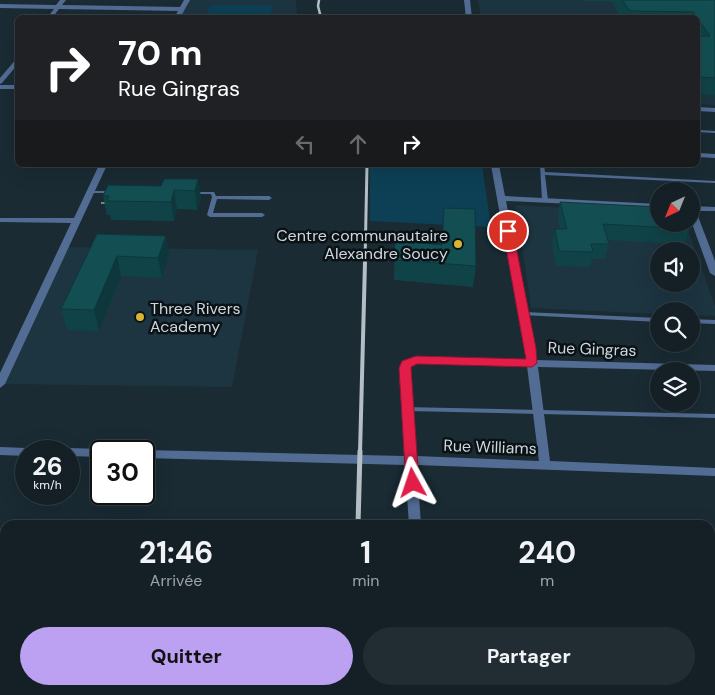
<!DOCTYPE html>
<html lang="fr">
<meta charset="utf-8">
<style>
:root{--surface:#142026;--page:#212d32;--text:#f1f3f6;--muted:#9da3a7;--line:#333e43;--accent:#bca0f2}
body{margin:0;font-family:"DM Sans",sans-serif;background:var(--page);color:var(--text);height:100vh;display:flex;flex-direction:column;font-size:19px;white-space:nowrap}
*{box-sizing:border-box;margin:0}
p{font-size:16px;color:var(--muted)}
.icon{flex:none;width:28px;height:28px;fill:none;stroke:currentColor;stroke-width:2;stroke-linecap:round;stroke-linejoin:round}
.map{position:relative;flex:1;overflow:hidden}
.drawer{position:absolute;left:0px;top:520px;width:715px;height:175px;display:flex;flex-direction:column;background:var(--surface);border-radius:15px 15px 0 0;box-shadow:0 5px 20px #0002,0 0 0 1px var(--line)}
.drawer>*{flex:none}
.hud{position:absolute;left:15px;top:15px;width:685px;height:152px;border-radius:8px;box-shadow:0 5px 20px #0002,0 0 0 1px var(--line);background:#202124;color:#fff;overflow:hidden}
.needle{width:32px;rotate:223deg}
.controls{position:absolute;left:650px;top:182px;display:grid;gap:10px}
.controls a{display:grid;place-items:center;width:50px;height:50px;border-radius:50%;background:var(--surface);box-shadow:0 5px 20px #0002,0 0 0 1px var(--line);font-size:25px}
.speed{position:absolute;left:15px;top:440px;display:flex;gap:10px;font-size:25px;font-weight:700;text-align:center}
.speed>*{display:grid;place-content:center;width:65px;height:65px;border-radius:50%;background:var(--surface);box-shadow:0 5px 20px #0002,0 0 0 1px var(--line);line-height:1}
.speed small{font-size:12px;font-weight:400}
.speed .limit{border:2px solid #111;border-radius:8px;background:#fff;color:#111}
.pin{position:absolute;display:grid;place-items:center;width:42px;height:42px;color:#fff;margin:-21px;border:2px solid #fff;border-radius:50%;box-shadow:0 1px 5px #0007}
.me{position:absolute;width:55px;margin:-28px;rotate:355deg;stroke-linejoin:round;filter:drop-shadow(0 0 4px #0008)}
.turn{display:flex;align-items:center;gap:18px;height:105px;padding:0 20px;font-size:22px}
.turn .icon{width:65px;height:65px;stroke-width:2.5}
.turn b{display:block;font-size:35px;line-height:42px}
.lanes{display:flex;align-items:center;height:48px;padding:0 20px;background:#0003;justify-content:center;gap:25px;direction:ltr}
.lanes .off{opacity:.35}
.eta{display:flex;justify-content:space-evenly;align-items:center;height:85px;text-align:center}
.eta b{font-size:30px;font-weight:700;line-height:35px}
.button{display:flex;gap:10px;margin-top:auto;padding:10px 20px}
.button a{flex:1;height:58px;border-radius:30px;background:var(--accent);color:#111;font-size:20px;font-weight:700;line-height:58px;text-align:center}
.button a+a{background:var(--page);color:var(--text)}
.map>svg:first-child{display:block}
.built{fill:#1d3541;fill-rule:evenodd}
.green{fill:#0d4054}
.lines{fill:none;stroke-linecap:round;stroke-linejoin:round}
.path{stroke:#76848b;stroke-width:2;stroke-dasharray:4 2;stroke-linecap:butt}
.service{fill:#526c94;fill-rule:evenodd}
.minor{fill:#526c94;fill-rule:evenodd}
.rail-far3{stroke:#b4bfc5;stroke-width:2.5}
.rail-far2{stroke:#b4bfc5;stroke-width:3}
.rail-far1{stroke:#b4bfc5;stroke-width:4}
.rail{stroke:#b4bfc5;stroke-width:5}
.wall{fill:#104347}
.shaded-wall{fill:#0d373a}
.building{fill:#134e53;stroke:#0d373a}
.route{fill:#e11d48;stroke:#92132f}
.poi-dot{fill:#d7b434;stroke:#0b1216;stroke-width:2}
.labels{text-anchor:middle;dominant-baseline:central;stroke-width:5;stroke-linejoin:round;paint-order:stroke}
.poi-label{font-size:16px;fill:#cdd7dd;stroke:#0b1216;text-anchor:end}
.street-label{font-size:16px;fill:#cdd7dd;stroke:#0b1216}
</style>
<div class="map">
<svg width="715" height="695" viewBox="0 0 715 695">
<rect width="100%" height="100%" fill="#1a2b33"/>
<path class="built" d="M189,0h107l1,17 -117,1z
M478,0h237v105l-17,-1v-86l-217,-1z
M516,205l143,8v11h27l29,82v10l-24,-1v-4h-32v3l-128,-6zM659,251h32v33h-32z
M68,247l190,3 -26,137 -229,-3z"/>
<path class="green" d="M211,5h62l-4,12h-64z
M370,165h112l9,62 -121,-6z"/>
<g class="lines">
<path class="path" d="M101,203h7"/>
<path class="service" d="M698,130l17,1v2l-17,-1z
M540,165h4l1,7 170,9v2l-170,-8 3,25 -3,2 -3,-2z
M88,191h23l2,1 -2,1h-23z
M192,192h22l2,4h53l3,2 -3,2 -52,-1 -4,14h49l3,2 -3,2h-52l-3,-2 5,-18 -1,-3h-19z
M524,312l135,6v4l-137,-7 -1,-1z
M691,319l24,1v4l-24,-1z
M405,407l310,7v4l-308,-7h-2l-1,-2z
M415,521l25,1 3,1 1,2h-32v-3z
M710,532h5v6h-5z
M710,688l5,1v6l-73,-1 -3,-1 -2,-3h73z"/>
<path class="minor" d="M60,0h6l-4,5 118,2 4,-7h6l-10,18h-6l4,-7 -119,-2 -7,9h-5l7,-9 -54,-1v-4l56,1z
M464,0h6l2,18h-6z
M18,57v7l-16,19 -2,1v-6z
M0,85h18v4h-18z
M698,107l17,1v4l-17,-1z
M698,153l17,1v4l-17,-1z
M99,165h8l-102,219 -5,4v-15l71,-150 -71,-1v-4h74z
M491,165h8l6,31 154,8v4l-153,-7 31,159 178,5v6l-177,-4 12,94 165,7v8l-298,-11 4,60h-12l-4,-60 -261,-7v-7h-4l4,-1 260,6 -5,-88 5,-7 12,-4 110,3zM417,363l110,3 12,95 -123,-5 -7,-88z
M691,206l24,1v4h-19l19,50v15l-5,-3 -19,-52z
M0,447l26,1 5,3h-5v5l-26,-1z
M69,448l32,1 5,2h-5v6l-32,-1v-5h-5z
M710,602h5v12h-5z
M0,607l5,1v12l-5,-1z
M0,636l5,1v12l-5,-1z
M429,690h14l2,5h-14z"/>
<path class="rail-far3" d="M319,0l-1,6 3,12"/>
<path class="rail-far2" d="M365,263l2,-98"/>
<path class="rail-far1" d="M360,453l5,-191"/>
<path class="rail" d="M358,525l2,-74
M366,690l1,5"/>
</g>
<path class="wall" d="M584,0h131v95l-17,-1v-76h-77l-10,-17h-27z
M198,179l3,19 -4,12 -20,-1 -3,12 -63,-1 -1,-5h-3l-4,-19z
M560,202l129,27 -4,15 -77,-4 1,4 -4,15h-13l-2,8 -34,-1 -4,-22 3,-15h5l-2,-12z
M444,208l32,58 -3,21 -79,-7 1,-40 47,4z
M97,234l69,2 3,19 -7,23 -41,-2 -22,55 -32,-1 -6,-21z"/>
<path class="shaded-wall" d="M198,179l3,19 -4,12 -2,-19z
M174,190l3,19 -3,12 -3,-19z
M166,236l3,19 -7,23 -4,-20z
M117,256l4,20 -22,55 -5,-21z"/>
<path class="building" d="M622,0h93v78l-17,-1v-41h12l-17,-24 -63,-1z
M164,179h34l-3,12 -21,-1 -3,12 -64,-1 2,-5h-6l5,-11 53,1z
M560,202l99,5v17h28l2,5 -86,-5 6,20h-18l2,8 -34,-1 -4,-22h12z
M444,208l31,1 1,57 -82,-6 1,-20 47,5z
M97,234l69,2 -8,22 -41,-2 -23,54 -33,-1z"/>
<path class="route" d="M508,228l5,3 23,117 1,15 -5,4 -115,-3 -6,3 8,116 -2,3 -4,2 -5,-2 -2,-3 -7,-115 3,-7 14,-5 110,3 -23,-128z"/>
<g class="poi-dot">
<circle cx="458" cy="244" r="5"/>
<circle cx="140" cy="317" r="5"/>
</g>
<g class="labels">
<g class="poi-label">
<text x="448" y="235">Centre communautaire<tspan x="448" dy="18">Alexandre Soucy</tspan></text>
<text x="150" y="308" text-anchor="start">Three Rivers<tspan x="150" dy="18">Academy</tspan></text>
</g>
<g class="street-label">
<text transform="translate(592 349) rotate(2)">Rue Gingras</text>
<text transform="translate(490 447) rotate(2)">Rue Williams</text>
</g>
</g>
</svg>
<div class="controls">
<a><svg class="needle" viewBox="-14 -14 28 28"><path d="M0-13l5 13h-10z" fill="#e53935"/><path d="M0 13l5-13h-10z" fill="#9da3a7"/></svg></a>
<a><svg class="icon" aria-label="sound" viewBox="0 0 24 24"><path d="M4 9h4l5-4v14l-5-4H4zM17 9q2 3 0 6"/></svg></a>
<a><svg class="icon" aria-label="search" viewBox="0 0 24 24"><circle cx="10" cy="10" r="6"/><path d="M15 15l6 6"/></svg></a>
<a><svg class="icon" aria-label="layers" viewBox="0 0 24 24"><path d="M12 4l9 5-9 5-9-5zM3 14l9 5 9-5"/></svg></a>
</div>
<div class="speed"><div>26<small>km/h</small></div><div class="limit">30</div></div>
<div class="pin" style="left:508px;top:231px;background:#d93025"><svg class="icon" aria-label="arrive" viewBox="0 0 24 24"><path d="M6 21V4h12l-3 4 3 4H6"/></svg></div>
<svg class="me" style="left:413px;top:483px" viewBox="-20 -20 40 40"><path d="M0-17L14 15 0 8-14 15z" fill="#e11d48" stroke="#fff" stroke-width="4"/></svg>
<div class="hud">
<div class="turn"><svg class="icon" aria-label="right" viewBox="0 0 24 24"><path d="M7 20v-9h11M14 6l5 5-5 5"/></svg><div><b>70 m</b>Rue Gingras</div></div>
<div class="lanes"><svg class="icon off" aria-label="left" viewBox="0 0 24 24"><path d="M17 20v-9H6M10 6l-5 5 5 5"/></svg><svg class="icon off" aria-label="ahead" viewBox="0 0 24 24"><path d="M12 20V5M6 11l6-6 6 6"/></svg><svg class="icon" aria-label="right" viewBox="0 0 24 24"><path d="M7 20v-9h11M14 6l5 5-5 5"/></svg></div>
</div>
<section class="drawer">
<div class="eta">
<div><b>21:46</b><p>Arrivée</p></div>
<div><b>1</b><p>min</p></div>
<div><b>240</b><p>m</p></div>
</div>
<div class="button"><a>Quitter</a><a>Partager</a></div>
</section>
</div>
